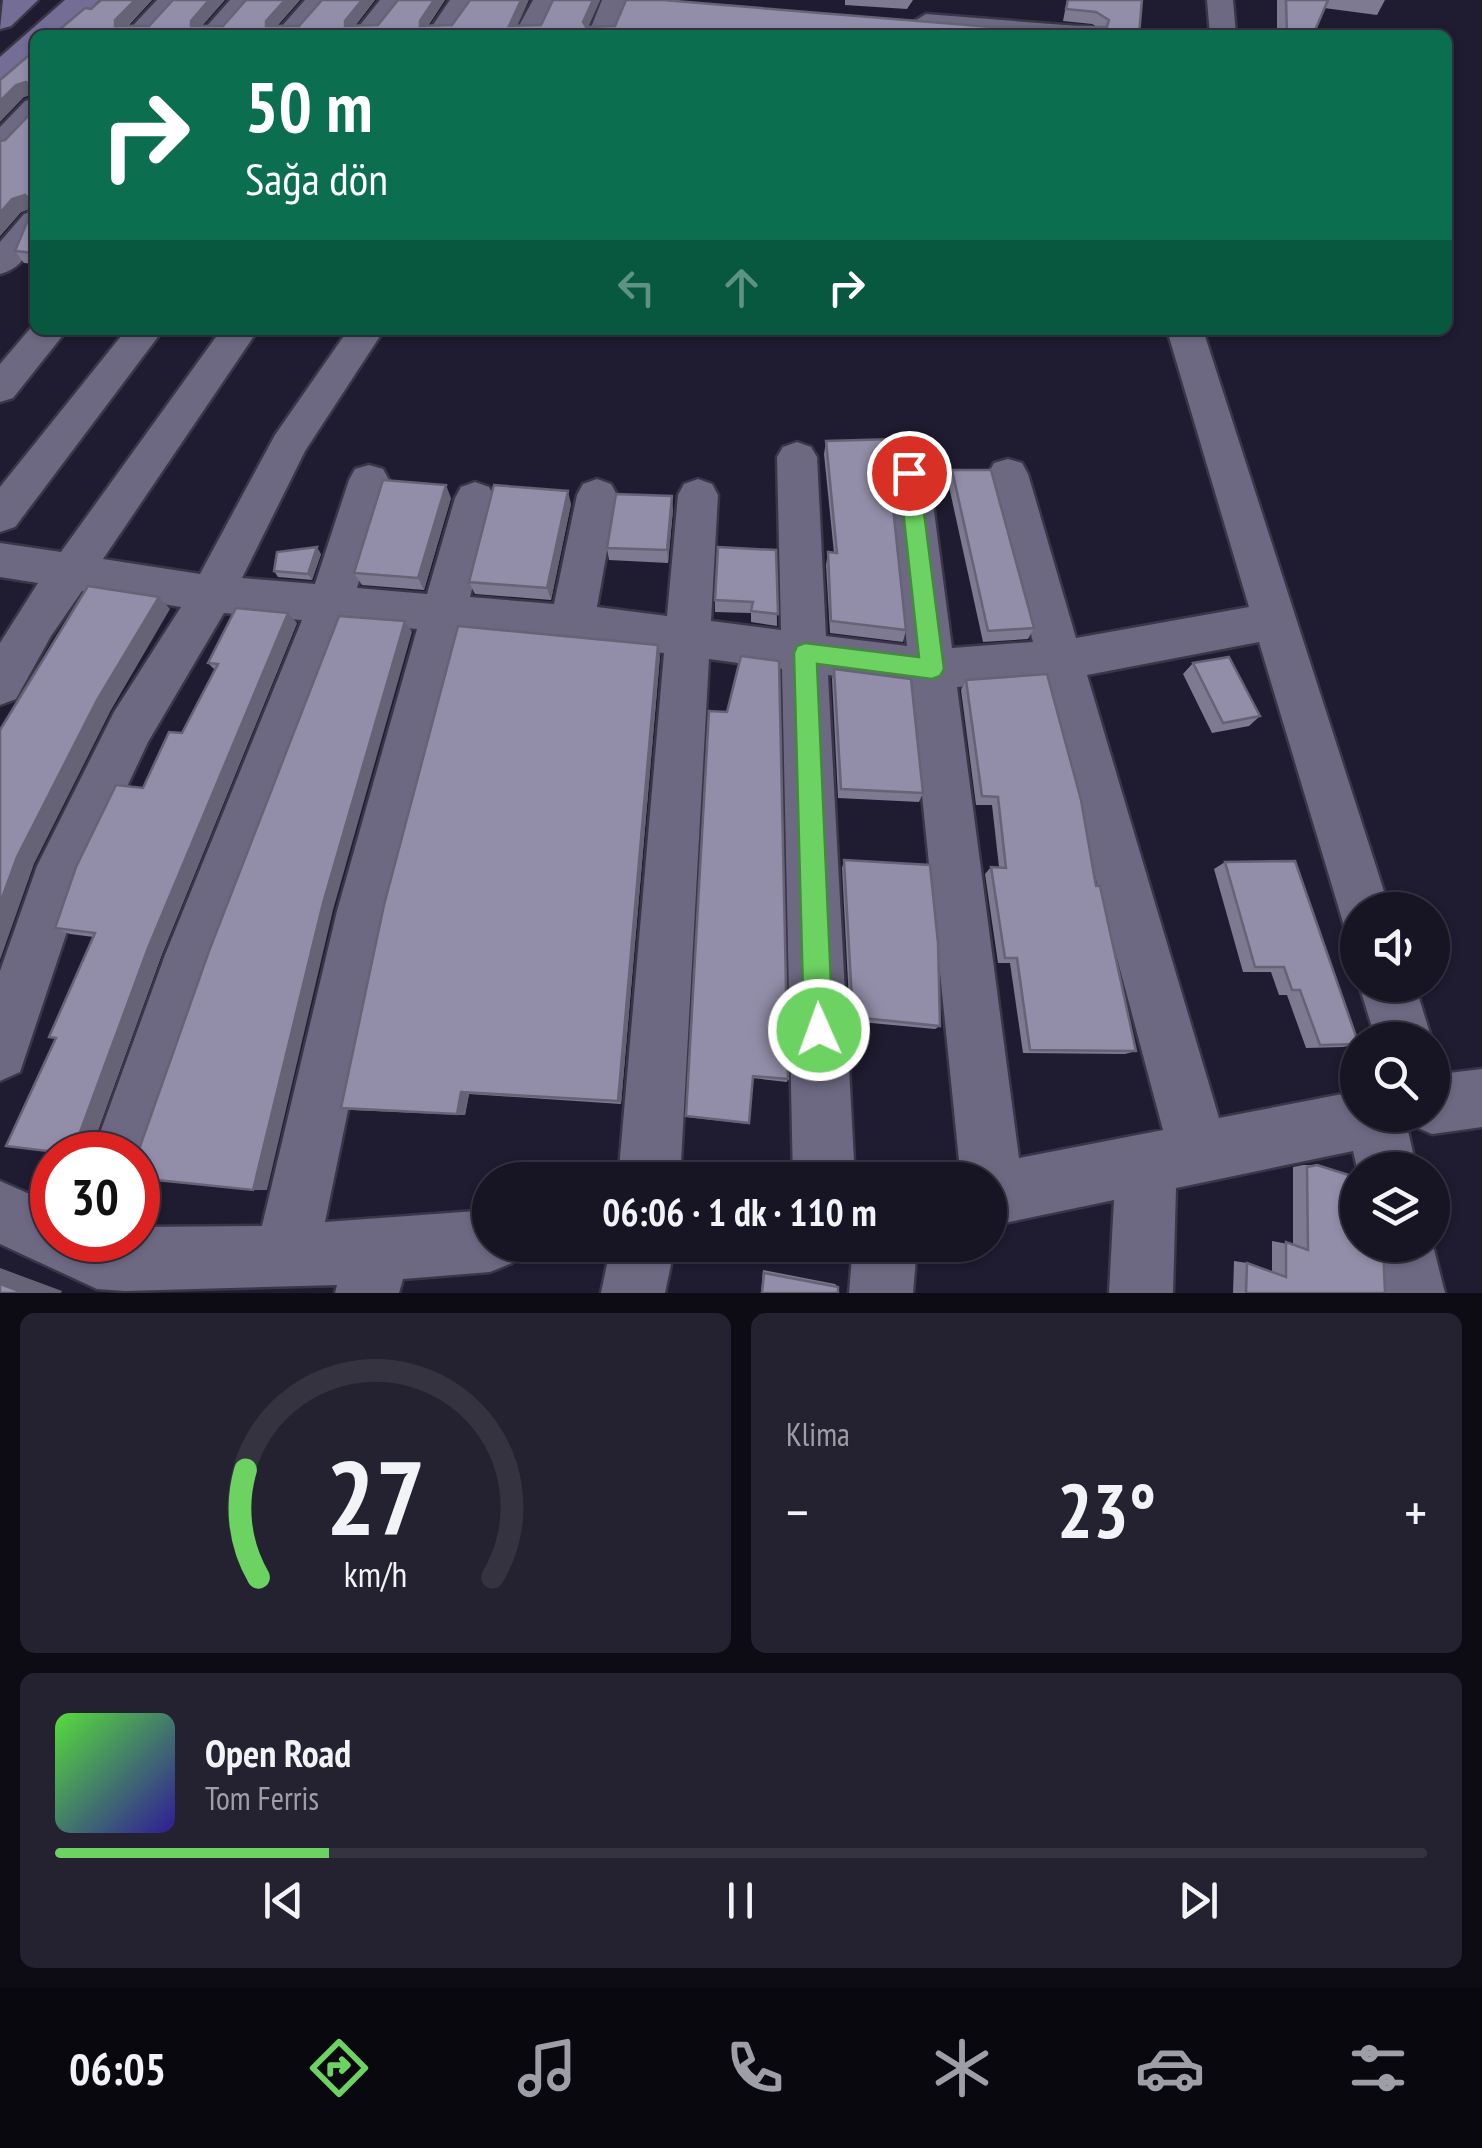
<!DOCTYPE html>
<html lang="tr">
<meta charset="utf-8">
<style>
body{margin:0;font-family:"PT Sans Narrow",sans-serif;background:#242131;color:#f1f3f6;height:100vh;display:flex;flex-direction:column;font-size:38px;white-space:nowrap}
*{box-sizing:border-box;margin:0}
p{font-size:32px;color:#9e9ea6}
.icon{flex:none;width:55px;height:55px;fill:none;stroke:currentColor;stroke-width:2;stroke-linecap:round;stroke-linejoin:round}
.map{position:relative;height:1293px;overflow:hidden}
.drawer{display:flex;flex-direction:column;gap:20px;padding:20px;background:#0d0b14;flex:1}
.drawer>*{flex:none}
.banner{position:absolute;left:30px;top:30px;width:1422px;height:305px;border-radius:15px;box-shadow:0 2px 8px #0004,0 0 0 2px #363341;background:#0b6e4f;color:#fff;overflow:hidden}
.buttons{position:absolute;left:1340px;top:892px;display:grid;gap:20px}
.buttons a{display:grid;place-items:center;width:110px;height:110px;border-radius:50%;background:#171424;box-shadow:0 2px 8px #0004,0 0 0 2px #363341;font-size:50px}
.speed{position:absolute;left:30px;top:1132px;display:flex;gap:20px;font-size:50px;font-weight:700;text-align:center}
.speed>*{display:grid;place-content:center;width:130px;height:130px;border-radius:50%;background:#171424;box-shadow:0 2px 8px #0004,0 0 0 2px #363341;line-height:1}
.speed .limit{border:15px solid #d22;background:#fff;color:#111}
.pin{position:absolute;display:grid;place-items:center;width:85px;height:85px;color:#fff;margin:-42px;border:5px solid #fff;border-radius:50%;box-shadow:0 2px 10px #0007}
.me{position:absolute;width:110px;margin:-55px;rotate:358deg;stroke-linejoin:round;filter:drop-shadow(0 0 8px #0008)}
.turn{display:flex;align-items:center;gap:35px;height:210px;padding:0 50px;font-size:45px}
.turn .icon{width:130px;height:130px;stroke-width:2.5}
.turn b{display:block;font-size:70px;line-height:85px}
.lanes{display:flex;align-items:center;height:95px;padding:0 50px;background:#0003;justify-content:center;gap:50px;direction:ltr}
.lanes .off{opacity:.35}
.big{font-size:75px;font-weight:600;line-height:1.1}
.drawer .tile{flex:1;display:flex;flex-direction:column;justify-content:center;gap:15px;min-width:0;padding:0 35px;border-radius:15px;background:#242131}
.drawer .dial{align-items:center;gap:0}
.dial svg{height:260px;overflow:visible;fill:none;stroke:#363341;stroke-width:7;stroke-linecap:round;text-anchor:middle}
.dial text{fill:#f1f3f6;stroke:none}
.song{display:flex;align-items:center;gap:30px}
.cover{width:120px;height:120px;border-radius:15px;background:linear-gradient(135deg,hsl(110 70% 55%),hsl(250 70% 35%))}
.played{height:10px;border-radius:5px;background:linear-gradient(90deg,#6cd362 20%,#363341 20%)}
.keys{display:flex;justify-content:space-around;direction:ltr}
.heat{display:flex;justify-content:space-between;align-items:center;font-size:55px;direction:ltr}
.drawer .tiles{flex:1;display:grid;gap:20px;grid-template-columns:1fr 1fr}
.tile:last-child{grid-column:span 2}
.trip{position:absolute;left:472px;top:1162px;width:535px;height:100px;border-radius:50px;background:#171424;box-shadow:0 2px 8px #0004,0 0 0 2px #363341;font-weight:600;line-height:100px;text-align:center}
.tab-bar{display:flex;height:160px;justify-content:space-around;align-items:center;background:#09080e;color:#9e9ea6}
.tab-bar .icon{width:70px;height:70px}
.tab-bar .active{color:#6cd362}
.tab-bar b{font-size:45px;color:#f1f3f6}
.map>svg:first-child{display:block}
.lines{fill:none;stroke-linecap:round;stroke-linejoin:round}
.street-casing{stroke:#3a3647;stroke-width:5}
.secondary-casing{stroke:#3a3647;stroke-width:5}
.street{fill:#6d6983;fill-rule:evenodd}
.secondary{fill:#746d95;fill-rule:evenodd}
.wall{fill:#7e7a91}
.shaded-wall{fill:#666376}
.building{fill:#928ea9;stroke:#666376;stroke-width:2.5}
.route{fill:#6cd362;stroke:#468940;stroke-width:2.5}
</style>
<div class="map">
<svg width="1482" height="1293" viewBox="0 0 1482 1293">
<rect width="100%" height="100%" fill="#1f1b30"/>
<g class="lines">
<g class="street-casing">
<g id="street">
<polygon points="157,0 184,0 152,35 124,35"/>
<polygon points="230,0 257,0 226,35 199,35"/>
<polygon points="305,0 332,0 301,35 274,35"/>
<polygon points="380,0 406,0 379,35 352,35"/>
<polygon points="450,0 476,0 452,35 426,35"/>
<polygon points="533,0 559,0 540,35 514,35"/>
<polygon points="602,0 628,0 614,35 588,35"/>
<polygon points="1207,0 1233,0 1236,35 1210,35"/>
<polygon points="926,14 1090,27 1103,35 991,35 917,28 913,22"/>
<polygon points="35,98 35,124 11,150 0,153 0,127 25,101"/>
<path d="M 35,211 C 35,238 30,266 0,274 L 0,242 L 24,214 Z"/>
<polygon points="35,323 35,330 67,330 13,398 0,402 0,364"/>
<polygon points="126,330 163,330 15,527 0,532 0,487"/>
<path d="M 221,330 L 258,330 L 103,559 L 200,574 L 275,435 L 348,330 L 384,330 L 305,451 L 242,578 L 315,584 L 349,480 L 355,469 L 369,465 L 383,469 L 389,480 L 357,588 L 427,594 L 455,498 L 461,487 L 475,482 L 489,487 L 495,498 L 470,597 L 554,604 L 577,495 L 583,484 L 597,479 L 611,484 L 617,495 L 597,607 L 667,616 L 678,495 L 684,484 L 698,479 L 712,484 L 718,495 L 711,621 L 781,630 L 777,457 L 783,447 L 797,442 L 811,447 L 817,457 L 826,636 L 907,646 L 889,473 L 895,462 L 909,458 L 923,462 L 929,473 L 952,648 L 1033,642 L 988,474 L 994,463 L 1008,459 L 1022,463 L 1028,474 L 1076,638 L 1249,607 L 1167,330 L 1203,330 L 1390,910 L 1358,910 L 1358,934 L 1345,929 L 1259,642 L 1087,675 L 1219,1118 L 1358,1091 L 1358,1115 L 1432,1115 L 1432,1075 L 1482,1069 L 1482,1127 L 1432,1134 L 1411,1125 L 1408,1131 L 1417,1170 L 1358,1172 L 1353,1151 L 1176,1188 L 1173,1293 L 1109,1293 L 1114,1200 L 990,1226 L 990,1180 L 961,1180 L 911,686 L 828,675 L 855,1180 L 793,1180 L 782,669 L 709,659 L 680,1180 L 618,1180 L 664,653 L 461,633 L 389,911 L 325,1222 L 490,1210 L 490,1245 L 520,1245 L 512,1263 L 490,1272 L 403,1279 L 399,1293 L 335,1293 L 337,1285 L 125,1291 L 97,1289 L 0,1244 L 0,1181 L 52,1204 L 52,1240 L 138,1240 L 138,1227 L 262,1226 L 337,911 L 417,629 L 345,623 L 219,955 L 143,1176 L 138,1179 L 138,1155 L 92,1155 L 165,955 L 302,620 L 224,613 L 148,742 L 87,872 L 20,1072 L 0,1081 L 0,971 L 37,866 L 114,712 L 181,607 L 82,591 L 51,636 L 16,699 L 0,705 L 0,643 L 38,583 L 0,577 L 0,543 L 61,552 ZM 1043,681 L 1163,1130 L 1019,1158 L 957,687 Z"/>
<polygon points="1359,985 1415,985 1432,1040 1376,1040"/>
<polygon points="1432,1242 1445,1293 1381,1293 1370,1245"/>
<polygon points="611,1245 675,1245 665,1293 601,1293"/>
<polygon points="853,1245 917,1245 913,1293 849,1293"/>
</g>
</g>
<g class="secondary-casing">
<g id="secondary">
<polygon points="3,0 38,0 11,26 0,29"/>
<polygon points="65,0 99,0 63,35 35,35 35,61 12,82 0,85 0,57"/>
</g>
</g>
<use href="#street" class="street"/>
<use href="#secondary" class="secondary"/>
</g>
<g class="wall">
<polygon points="101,0 152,0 128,26 223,26 300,0 277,26 299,26 322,0 375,0 355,26 378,25 398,0 445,0 428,26 541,25 553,0 600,0 588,27 1097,27 1092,24 1063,21 1067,0 1142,0 1139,35 53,35"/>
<polygon points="845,0 913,0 907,9 845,5"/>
<polygon points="1277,0 1385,0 1377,15 1324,8 1313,35 1277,35"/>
<polygon points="35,50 35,264 24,263 15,251 28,220 29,209 21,212 0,236 0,141 5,140 30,114 30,95 24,97"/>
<polygon points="826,441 888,463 906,630 903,642 830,633 826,565 828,552 834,553 824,454"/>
<polygon points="952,470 1034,628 1028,639 983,642 948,482"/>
<polygon points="451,498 424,590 362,585 354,573"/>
<polygon points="571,504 551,600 475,594 469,582"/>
<polygon points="673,509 668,563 609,560 607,548"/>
<polygon points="776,550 777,626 751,622 751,613 715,612 715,600"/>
<polygon points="321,554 312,580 278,577 274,571"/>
<polygon points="297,623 162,954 89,1155 72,1154 56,1039 49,1037 94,937 70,934 55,928 143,788 182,733 215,670 208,663"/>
<polygon points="660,656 621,1104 469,1094 465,1115 352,1110 341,1108"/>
<polygon points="1193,663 1260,716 1249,726 1212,733 1183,674"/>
<polygon points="834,669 923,793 919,802 838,798 832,679"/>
<polygon points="966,680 1096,886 1136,1051 1125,1054 1023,1053 1010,963 998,963 985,874 991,867 999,867 992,805 976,805 961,690"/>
<polygon points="709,711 788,1079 787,1082 752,1078 749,1124 687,1117 686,1116"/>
<polygon points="844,860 940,1026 935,1029 850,1021 842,868"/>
<polygon points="1225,862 1358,1044 1343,1047 1306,1048 1287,995 1279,995 1271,972 1243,972 1214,869"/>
<polygon points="1303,1165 1317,1165 1385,1293 1233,1293 1234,1261 1247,1263 1272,1272 1272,1241 1293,1245 1293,1167"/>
<polygon points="763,1270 835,1284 838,1287 838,1293 761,1293"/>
</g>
<g class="shaded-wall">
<polygon points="135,0 152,0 121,32 115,26 115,20"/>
<polygon points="209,0 225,0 196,33 191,26 191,21"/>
<polygon points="285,0 300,0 271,33 266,26 266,21"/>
<polygon points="362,0 375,0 349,33 345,26 345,21"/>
<polygon points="434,0 445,0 423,33 420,21"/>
<polygon points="521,0 529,0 513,35 509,26"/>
<polygon points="593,0 600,0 585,34 583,22"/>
<polygon points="26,82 34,94 24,97 0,122 0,101 16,85"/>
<polygon points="25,195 34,207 21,212 0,236 0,213 12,199"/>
<polygon points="446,485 451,498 424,590 418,578"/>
<polygon points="568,491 571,504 551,600 547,588"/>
<polygon points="672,496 673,509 668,563 667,550"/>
<polygon points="317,547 321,554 312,580 308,574"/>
<polygon points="159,597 170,609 111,710 34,864 0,960 0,903 17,857 97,700"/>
<polygon points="288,613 297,623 162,954 89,1155 72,1154 148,948"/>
<polygon points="405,621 412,632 333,910 267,1190 253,1190 323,903"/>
<polygon points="658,645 660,656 621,1104 618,1101"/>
<polygon points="461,1092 469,1094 465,1115 457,1114"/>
<polygon points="0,1268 62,1291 61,1293 24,1293 0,1284"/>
</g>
<g class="building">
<polygon points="101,0 135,0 115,20 115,26 149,26 173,0 209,0 191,21 191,26 223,26 246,0 285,0 266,21 266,26 299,26 322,0 362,0 345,21 345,26 378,25 398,0 434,0 420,21 420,26 452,25 470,0 521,0 509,26 541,25 553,0 593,0 583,22 586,27 615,26 626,0 663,0 991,27 1107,27 1109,20 1096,12 1066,9 1068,0 1142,0 1139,35 53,35 85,8 91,9"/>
<polygon points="1286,0 1328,0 1313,35 1287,35"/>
<polygon points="35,50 35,253 15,251 28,220 30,199 25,195 12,199 0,213 0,141 5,140 30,114 31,86 26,82 16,85 0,101 0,80"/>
<polygon points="894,439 888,460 906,630 831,621 828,552 837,553 826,441"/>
<polygon points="952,470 991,470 1034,628 988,631"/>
<polygon points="383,480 446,485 418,578 354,573"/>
<polygon points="494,485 568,491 547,588 469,582"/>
<polygon points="616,494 672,496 667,550 607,548"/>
<polygon points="317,547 308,574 274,571 277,552"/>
<polygon points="718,547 776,550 778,614 751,611 753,602 715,600"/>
<polygon points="88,586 159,597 97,700 17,857 0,903 0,730"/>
<polygon points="236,608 288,613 148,948 72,1154 6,1146 56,1038 49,1037 95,933 55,928 76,867 116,785 143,788 169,732 182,733 218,664 208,663"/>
<polygon points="339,616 405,621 323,903 253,1190 138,1178 137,1155 209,951"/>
<polygon points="458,626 658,645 618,1101 461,1092 457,1114 341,1108 384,905"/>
<polygon points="741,656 779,661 788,1079 753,1076 749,1123 686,1116 709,711 727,712"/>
<polygon points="1229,657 1260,716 1223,723 1193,663"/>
<polygon points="834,669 911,679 923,793 841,789"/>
<polygon points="1047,674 1081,800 1096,886 1100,886 1136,1051 1030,1050 1017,958 1005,958 991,867 1006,868 998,797 982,796 966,680"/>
<polygon points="844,860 930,865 938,943 940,1026 853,1017"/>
<polygon points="1295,861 1358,1042 1358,1044 1320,1045 1300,990 1292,990 1284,967 1255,967 1225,862"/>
<polygon points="1317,1165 1358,1178 1358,1245 1383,1245 1385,1293 1246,1293 1247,1263 1286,1277 1286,1242 1308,1250 1307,1167"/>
<polygon points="764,1273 838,1287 838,1293 762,1293"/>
<polygon points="0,1284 24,1293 0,1293"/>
</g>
<polygon class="route" points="909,466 919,473 944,669 940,676 932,679 817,664 833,1030 829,1040 819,1044 809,1040 804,1030 794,653 797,646 805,643 919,657 899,473"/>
</svg>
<div class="buttons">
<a><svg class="icon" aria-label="sound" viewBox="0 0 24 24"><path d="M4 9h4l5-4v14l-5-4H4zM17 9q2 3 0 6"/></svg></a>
<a><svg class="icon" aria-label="search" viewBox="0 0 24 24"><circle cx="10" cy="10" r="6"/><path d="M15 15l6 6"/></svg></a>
<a><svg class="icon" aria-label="layers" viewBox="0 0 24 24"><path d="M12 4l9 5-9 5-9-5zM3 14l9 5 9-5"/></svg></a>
</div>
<div class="speed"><div class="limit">30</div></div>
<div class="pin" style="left:909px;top:473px;background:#d93025"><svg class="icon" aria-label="arrive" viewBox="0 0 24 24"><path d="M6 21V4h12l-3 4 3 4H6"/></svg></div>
<svg class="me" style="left:819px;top:1030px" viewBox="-20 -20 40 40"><circle r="17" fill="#6cd362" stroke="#fff" stroke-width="3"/><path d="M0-11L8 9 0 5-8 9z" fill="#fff"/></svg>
<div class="trip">06:06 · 1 dk · 110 m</div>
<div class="banner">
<div class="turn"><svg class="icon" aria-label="right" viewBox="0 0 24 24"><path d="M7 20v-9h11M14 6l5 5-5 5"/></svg><div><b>50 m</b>Sağa dön</div></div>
<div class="lanes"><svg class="icon off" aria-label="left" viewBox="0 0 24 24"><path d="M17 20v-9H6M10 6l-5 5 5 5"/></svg><svg class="icon off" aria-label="ahead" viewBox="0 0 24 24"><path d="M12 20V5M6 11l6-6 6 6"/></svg><svg class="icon" aria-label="right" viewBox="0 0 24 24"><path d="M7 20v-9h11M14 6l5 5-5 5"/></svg></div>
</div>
</div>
<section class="drawer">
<div class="tiles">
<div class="tile dial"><svg viewBox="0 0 100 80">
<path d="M14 69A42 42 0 1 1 86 69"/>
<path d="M14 69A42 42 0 0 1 10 36" stroke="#6cd362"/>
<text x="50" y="56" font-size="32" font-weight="700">27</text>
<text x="50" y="72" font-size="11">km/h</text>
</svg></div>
<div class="tile"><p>Klima</p>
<div class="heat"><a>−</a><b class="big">23°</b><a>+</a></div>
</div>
<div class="tile">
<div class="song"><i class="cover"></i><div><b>Open Road</b><p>Tom Ferris</p></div></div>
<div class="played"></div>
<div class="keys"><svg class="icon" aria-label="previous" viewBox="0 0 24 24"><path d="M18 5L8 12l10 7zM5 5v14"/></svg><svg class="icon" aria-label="pause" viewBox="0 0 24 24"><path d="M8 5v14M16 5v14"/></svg><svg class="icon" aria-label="next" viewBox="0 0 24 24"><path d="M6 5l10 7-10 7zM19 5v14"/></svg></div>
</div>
</div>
</section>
<nav class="tab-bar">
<b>06:05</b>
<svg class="icon active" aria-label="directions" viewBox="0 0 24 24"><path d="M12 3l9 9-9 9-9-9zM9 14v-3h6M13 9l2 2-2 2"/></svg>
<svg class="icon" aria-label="music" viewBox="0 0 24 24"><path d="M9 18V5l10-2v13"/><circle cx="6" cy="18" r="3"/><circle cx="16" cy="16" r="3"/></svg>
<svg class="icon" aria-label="phone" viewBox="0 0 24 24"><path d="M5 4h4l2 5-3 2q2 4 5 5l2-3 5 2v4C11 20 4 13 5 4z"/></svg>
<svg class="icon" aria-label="climate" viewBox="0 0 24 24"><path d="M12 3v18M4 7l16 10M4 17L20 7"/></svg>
<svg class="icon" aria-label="car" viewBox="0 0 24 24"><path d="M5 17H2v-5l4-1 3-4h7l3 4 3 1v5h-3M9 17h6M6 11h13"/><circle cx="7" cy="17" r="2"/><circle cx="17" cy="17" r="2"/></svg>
<svg class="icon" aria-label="filters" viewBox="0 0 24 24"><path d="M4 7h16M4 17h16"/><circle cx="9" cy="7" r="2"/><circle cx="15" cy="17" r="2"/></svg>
</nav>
